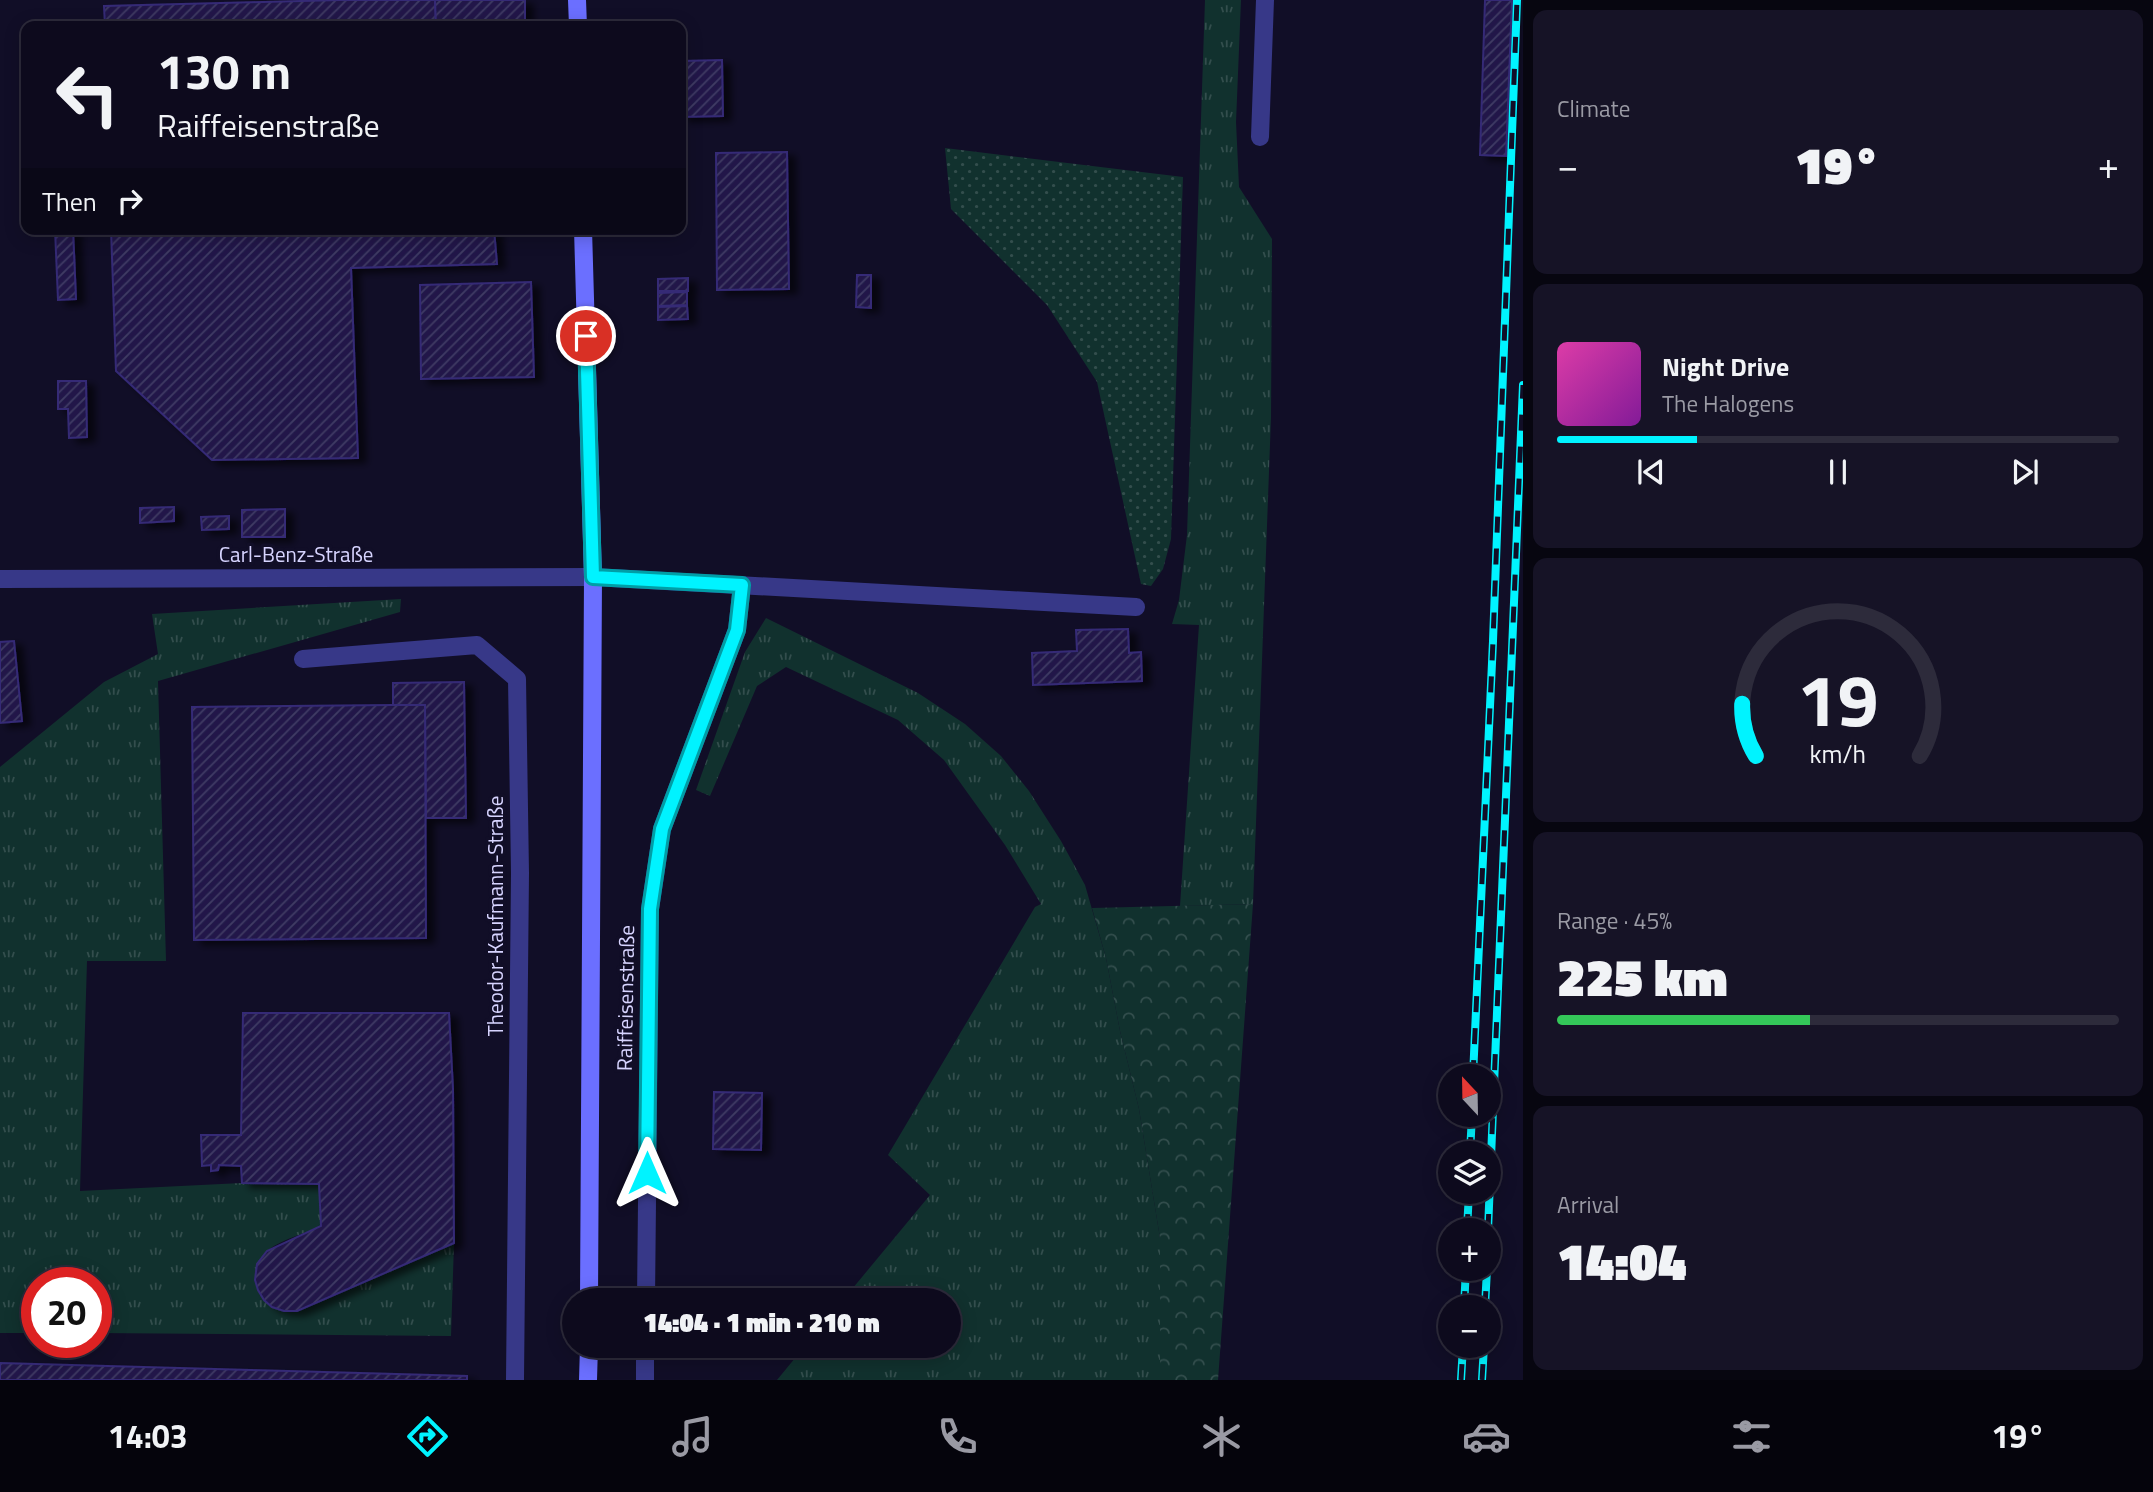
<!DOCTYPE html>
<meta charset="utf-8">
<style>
body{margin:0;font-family:"Titillium Web",sans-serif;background:#161326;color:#f1f3f6;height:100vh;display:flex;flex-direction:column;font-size:26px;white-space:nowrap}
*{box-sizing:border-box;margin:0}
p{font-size:23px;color:#9a9aa4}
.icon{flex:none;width:38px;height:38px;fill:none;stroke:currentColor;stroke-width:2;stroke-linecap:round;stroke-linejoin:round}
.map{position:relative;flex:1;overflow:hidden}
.panel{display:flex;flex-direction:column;gap:10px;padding:10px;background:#070610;width:630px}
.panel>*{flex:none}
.top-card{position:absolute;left:21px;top:21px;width:665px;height:214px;border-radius:14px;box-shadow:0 4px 18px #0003,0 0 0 2px #2d2b3b;background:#0d0a1d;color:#f1f3f6;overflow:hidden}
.needle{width:46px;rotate:338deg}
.buttons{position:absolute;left:1438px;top:1064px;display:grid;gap:14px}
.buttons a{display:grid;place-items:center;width:63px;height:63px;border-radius:50%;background:#0d0a1d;box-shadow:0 4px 18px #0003,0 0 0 2px #2d2b3b;font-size:35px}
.speed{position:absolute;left:21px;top:1267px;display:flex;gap:14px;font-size:35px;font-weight:700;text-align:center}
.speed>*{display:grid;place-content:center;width:91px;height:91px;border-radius:50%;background:#0d0a1d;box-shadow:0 4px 18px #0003,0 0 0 2px #2d2b3b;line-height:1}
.speed .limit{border:10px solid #d22;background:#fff;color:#111}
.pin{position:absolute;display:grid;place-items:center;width:60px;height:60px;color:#fff;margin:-30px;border:4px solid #fff;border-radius:50%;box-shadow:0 2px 7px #0007}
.me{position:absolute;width:77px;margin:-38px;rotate:0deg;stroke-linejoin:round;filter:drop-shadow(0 0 5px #0008)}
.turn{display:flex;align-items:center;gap:24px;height:147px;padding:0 21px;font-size:32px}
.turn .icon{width:91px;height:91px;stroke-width:2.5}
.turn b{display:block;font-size:49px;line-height:60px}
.then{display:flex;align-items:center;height:66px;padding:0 21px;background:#0003;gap:14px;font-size:26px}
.big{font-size:52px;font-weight:800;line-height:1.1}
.panel .tile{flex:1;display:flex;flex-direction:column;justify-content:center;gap:10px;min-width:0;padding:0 24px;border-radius:14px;background:#161326}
.panel .dial{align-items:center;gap:0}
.dial svg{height:182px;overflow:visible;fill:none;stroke:#2d2b3b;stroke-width:7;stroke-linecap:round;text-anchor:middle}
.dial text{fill:#f1f3f6;stroke:none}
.song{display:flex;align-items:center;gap:21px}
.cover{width:84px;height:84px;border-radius:10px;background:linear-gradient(135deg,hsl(320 70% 55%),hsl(290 70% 35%))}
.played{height:7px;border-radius:4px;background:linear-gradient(90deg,#00f3ff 25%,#2d2b3b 25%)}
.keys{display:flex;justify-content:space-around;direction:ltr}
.heat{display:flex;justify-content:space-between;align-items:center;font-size:38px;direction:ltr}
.charge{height:10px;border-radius:5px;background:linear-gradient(90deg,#34c759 45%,#2d2b3b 0)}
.trip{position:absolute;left:562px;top:1288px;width:399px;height:70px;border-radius:35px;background:#0d0a1d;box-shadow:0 4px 18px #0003,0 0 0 2px #2d2b3b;font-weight:800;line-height:70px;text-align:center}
.dock{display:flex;height:112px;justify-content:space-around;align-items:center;background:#05040c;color:#9a9aa4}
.dock .icon{width:49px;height:49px}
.dock .active{color:#00f3ff}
.dock b{font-size:32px;color:#f1f3f6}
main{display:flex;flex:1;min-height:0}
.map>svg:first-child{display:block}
.grass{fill:url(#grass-tufts)}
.forest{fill:url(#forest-crowns)}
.garden{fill:url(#garden-dots)}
.building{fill:url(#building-hatch);stroke:#352a76;stroke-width:2;filter:url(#shadow)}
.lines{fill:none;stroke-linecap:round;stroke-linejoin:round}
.lane{stroke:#373888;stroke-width:18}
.street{stroke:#373888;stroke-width:18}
.secondary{stroke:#6b6fff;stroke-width:18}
.rail-casing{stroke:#00f3ff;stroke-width:8}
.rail{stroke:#110e27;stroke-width:5;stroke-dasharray:16;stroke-linecap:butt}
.route-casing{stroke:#009ea6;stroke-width:18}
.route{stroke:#00f3ff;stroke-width:12}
.labels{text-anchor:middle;stroke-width:7;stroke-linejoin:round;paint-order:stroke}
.street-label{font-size:21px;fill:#d7d4ff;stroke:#110e27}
</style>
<main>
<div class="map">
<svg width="1523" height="1380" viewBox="0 0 1523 1380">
<defs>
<pattern id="grass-tufts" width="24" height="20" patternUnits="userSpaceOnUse" patternTransform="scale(1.75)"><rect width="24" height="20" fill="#11312e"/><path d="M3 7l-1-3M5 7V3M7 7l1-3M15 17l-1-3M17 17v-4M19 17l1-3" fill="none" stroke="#334e4d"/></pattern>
<pattern id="forest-crowns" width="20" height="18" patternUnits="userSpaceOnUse" patternTransform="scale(1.75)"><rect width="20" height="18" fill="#11312e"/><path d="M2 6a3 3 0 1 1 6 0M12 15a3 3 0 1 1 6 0" fill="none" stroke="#334e4d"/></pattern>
<pattern id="garden-dots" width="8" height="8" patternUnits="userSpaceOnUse" patternTransform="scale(1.75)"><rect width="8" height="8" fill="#11312e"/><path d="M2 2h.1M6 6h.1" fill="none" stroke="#334e4d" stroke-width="1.8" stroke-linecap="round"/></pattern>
<pattern id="building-hatch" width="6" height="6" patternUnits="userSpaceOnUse" patternTransform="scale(1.75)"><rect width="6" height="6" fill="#201949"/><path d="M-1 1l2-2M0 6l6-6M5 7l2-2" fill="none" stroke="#403a64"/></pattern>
<filter id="shadow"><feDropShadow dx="8" dy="4.5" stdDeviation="3.5" flood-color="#0009"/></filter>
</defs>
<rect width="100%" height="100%" fill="#110e27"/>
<g class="grass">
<polygon points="1205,0 1241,0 1236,122 1239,187 1272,239 1271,417 1253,904 1180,906 1199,625 1172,624 1179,600 1187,535"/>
<path d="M 401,599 L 400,612 L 158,681 L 166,961 L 87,961 L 80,1191 L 242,1183 L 319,1184 L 321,1226 C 306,1233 277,1241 266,1252 C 251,1267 253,1294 271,1305 C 279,1311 288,1311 297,1311 L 454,1243 L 451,1336 L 96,1333 L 96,1283 L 37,1283 L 37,1333 L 0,1333 L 0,767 L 104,682 L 158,654 L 152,614 Z"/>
<polygon points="766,618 918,693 965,724 1001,756 1029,791 1061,841 1085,885 1106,958 1120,1031 1139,1109 1160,1238 1160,1380 777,1380 805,1346 948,1346 948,1300 843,1300 930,1195 888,1155 1035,907 1041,904 1005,845 944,760 898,720 786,667 757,686 710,796 696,790 745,652"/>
</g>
<polygon class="forest" points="1253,904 1218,1380 1160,1380 1160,1238 1139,1109 1120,1031 1106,958 1092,908"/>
<polygon class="garden" points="945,148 1183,177 1171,539 1163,569 1151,586 1141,584 1097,382 1047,305 951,209"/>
<g class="building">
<polygon points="340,0 435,0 436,26 105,26 104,6"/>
<polygon points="435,0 525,0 525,26 436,26"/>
<polygon points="1485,0 1512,0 1506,156 1480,155"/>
<polygon points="722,60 723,116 681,117 681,61"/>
<polygon points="787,152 789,289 717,290 716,153"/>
<polygon points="55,229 73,229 76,299 58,300"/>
<polygon points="111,229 494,229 497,264 351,268 358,458 212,460 116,371"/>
<polygon points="857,275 871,275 871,308 856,307"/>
<polygon points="688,278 688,291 658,291 658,279"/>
<polygon points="531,282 534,377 421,379 420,285"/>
<polygon points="687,292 687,305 658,306 658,293"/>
<polygon points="687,306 688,319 658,320 658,307"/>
<polygon points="58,381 86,381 87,437 69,438 68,409 58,409"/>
<polygon points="174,507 174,521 140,523 140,508"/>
<polygon points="285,509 285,537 242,537 242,510"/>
<polygon points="229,516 229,529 202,530 201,517"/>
<polygon points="1128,629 1129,653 1141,652 1142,681 1033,685 1032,653 1077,651 1076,630"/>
<polygon points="14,641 22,721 0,723 0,642"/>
<polygon points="464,682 466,818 426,818 425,705 393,705 393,683"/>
<polygon points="393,705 425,705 426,938 194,940 192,707"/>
<polygon points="243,1013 449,1013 453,1089 454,1243 297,1311 284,1311 272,1307 264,1300 258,1290 255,1280 257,1264 267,1251 321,1226 319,1184 242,1183 241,1166 219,1165 218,1170 211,1171 211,1165 202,1166 201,1135 241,1135"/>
<polygon points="714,1092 762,1093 761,1150 713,1149"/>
<polygon points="0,1363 467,1376 467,1380 0,1380"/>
</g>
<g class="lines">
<g class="lane">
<polyline points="593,577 1136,607"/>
<polyline points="303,659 477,645 517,679 520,873 515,1380"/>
<polyline points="646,1300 650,909 662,829 737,630 742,585"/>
<polyline points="645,1380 645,1346"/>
</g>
<g class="street">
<polyline points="1260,137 1265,0"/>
<polyline points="0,579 593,577"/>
</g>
<g class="secondary">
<polyline points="577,0 578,26"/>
<polyline points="583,229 593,577 589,1300"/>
<polyline points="588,1380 589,1346"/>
</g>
<g class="rail-casing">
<g id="rail">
<polyline points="1473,1076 1493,641 1517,0"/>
<polyline points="1470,1153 1472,1115"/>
<polyline points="1467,1230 1469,1192"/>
<polyline points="1488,1230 1523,385"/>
<polyline points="1464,1307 1466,1269"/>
<polyline points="1485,1307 1487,1269"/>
<polyline points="1461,1380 1463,1346"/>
<polyline points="1482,1380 1484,1346"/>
</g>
</g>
<use href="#rail" class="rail"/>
</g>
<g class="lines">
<g class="route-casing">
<polyline id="route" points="586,336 593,577 742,585 737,630 662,829 650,909 647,1173"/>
</g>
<use href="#route" class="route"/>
</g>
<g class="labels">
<g class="street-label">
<text x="296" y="562">Carl-Benz-Straße</text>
<text transform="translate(496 916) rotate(-90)" y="7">Theodor-Kaufmann-Straße</text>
<text transform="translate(626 998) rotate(-89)" y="7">Raiffeisenstraße</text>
</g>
</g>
</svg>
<div class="buttons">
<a><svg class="needle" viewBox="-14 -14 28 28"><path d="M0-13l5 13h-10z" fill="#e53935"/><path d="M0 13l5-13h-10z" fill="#9a9aa4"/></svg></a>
<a><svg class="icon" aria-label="layers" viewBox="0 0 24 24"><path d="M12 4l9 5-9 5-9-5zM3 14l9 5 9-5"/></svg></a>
<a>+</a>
<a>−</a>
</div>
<div class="speed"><div class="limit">20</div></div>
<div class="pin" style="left:586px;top:336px;background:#d93025"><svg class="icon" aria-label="arrive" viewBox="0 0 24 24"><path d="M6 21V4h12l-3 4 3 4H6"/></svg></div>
<svg class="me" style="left:647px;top:1173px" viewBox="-20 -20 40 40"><path d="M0-17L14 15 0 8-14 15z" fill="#00f3ff" stroke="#fff" stroke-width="4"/></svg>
<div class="trip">14:04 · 1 min · 210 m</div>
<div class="top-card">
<div class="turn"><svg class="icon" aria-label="left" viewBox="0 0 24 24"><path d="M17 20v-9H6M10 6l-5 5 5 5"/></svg><div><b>130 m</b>Raiffeisenstraße</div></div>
<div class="then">Then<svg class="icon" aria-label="right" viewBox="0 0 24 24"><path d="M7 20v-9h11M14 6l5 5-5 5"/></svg></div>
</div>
</div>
<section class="panel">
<div class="tile"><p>Climate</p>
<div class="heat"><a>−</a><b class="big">19°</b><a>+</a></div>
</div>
<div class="tile">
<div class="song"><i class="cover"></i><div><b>Night Drive</b><p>The Halogens</p></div></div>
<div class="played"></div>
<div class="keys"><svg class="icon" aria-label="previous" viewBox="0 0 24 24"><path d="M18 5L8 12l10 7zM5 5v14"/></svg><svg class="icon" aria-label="pause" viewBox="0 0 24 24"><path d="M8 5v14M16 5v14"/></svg><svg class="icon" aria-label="next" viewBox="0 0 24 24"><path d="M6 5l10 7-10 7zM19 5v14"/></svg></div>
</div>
<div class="tile dial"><svg viewBox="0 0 100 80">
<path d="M14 69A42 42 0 1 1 86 69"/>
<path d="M14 69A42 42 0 0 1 8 46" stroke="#00f3ff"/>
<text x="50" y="56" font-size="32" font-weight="700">19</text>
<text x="50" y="72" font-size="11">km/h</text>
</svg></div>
<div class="tile"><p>Range · 45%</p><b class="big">225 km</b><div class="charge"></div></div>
<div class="tile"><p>Arrival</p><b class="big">14:04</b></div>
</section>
</main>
<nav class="dock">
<b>14:03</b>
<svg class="icon active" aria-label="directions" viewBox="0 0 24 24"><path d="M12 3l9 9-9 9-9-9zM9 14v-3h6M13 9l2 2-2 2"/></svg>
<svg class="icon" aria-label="music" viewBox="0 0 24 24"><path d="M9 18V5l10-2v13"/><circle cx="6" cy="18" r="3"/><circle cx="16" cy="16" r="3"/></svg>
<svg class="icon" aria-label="phone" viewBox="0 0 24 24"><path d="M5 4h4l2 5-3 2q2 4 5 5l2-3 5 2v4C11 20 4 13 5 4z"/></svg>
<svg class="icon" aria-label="climate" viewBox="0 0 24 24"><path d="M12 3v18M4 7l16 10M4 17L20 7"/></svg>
<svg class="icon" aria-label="car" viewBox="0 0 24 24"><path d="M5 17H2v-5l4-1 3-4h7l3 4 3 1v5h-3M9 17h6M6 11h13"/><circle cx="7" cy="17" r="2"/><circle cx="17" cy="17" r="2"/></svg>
<svg class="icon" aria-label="filters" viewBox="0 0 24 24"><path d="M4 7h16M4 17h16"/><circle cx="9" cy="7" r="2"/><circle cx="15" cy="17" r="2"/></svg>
<b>19°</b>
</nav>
